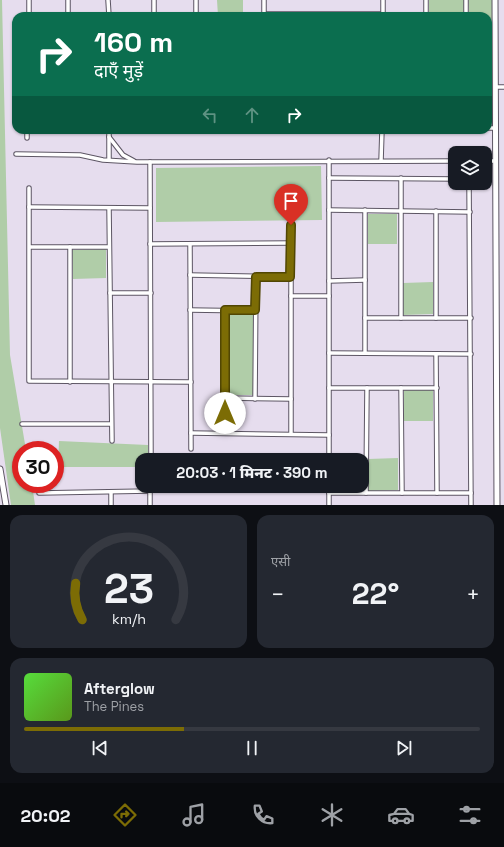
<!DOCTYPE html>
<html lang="hi">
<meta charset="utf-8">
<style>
body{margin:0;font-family:"Space Grotesk","Noto Sans Devanagari",sans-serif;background:#242831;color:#f1f3f6;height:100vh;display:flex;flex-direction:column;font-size:15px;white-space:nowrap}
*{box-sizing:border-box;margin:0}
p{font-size:13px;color:#9ea1a6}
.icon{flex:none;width:22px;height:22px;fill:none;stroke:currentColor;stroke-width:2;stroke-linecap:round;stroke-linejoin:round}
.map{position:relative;height:505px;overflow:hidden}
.sheet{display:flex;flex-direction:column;gap:10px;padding:10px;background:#0d0f14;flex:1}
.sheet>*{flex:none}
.hud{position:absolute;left:12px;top:12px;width:480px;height:122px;border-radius:12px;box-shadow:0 1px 3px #0004;background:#0b6e4f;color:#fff;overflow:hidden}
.controls{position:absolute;left:448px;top:146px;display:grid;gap:8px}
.controls a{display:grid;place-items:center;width:44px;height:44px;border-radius:8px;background:#171b24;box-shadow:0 1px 3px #0004;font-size:20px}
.speed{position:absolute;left:12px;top:441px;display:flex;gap:8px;font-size:20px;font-weight:700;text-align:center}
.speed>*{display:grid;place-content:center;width:52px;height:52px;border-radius:50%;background:#171b24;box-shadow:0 1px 3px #0004;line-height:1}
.speed .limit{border:6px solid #d22;background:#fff;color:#111}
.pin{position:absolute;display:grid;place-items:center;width:34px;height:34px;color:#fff;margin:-41px -17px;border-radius:50% 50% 50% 0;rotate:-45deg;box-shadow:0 0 4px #0007}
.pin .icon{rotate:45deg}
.me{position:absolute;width:44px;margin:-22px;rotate:0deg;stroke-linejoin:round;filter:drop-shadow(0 0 3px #0008)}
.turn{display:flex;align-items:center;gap:14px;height:84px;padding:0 16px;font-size:18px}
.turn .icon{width:52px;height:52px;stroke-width:2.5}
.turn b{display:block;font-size:28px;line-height:34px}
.lanes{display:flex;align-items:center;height:38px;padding:0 16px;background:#0003;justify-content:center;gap:20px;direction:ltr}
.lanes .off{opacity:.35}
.big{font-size:30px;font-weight:800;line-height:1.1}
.sheet .tile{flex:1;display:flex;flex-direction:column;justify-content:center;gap:6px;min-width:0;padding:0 14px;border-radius:12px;background:#242831}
.sheet .dial{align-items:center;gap:0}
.dial svg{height:104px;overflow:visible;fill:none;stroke:#363941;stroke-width:7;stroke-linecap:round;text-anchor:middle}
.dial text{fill:#f1f3f6;stroke:none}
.song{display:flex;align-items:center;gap:12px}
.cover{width:48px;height:48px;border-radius:6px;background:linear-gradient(135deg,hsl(110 70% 55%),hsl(90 70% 35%))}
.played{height:4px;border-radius:2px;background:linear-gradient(90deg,#7c6c05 35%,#363941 35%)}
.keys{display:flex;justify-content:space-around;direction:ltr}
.heat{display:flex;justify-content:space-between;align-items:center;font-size:22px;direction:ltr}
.sheet .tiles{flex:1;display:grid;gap:10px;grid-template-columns:1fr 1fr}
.tile:last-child{grid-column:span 2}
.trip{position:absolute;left:135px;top:453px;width:234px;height:40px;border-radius:12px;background:#171b24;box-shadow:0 1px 3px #0004;font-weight:800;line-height:40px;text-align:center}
.tab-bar{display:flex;height:64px;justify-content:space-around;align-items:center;background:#090b0e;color:#9ea1a6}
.tab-bar .icon{width:28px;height:28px}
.tab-bar .active{color:#7c6c05}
.tab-bar b{font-size:18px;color:#f1f3f6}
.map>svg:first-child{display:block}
.green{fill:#b0cda8}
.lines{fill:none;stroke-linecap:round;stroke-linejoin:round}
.street-casing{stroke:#5d5664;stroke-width:5.5}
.secondary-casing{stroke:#5d5664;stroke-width:7}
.street{stroke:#fff;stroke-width:3.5}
.secondary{stroke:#fff;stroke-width:5}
.route-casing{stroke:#514603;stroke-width:10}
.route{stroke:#7c6c05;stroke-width:7}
</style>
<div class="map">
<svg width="504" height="505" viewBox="0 0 504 505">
<rect width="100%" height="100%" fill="#e6ddee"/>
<g class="green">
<polygon points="0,0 2,0 10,355 26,450 21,450 21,484 32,484 35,505 11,505 0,428"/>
<polygon points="217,0 243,0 243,16 218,16"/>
<rect x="429" y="0" width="35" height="16"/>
<polygon points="468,0 492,0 492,25 488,25 488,16 469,16"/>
<polygon points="321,166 322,220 156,222 156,168"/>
<rect x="368" y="214" width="29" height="30"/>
<polygon points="106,249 106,278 73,279 72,250"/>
<polygon points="433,282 433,314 403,315 403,283"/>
<polygon points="228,314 253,314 254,395 229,395"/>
<rect x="404" y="389" width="29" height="32"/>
<polygon points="59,441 148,445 148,460 142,460 142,467 58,467"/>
<polygon points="398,458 398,490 368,491 368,459"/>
</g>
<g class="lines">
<g class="street-casing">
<g id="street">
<polyline points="29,0 29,16"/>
<polyline points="68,0 68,16"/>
<polyline points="108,0 109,16"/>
<polyline points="154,0 154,16"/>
<polyline points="196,0 196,16"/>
<polyline points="264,0 264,15"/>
<polyline points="383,0 383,15"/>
<polyline points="466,0 466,16"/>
<polyline points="265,14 383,14"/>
<polyline points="426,16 426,0"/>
<polyline points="495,87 504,87"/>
<polyline points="488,128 495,128"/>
<polyline points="109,130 109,160"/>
<polyline points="109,137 123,155 134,161"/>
<polyline points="27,138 27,130"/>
<polyline points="16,154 80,155 103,160 137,162 455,161"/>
<polyline points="329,160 329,460"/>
<polyline points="381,161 382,130"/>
<polyline points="485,161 496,161"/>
<polyline points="150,162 151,460"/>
<polyline points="329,178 455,179"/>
<polyline points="469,183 471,505"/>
<polyline points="29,188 29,381 191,382"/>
<polyline points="29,207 150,208"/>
<polyline points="109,208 112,441"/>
<polyline points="329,210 470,212"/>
<polyline points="365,210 365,353"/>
<polyline points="291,225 291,434"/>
<polyline points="150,244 291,243"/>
<polyline points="190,244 191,449"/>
<polyline points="30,247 109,247"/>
<polyline points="190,275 290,277"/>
<polyline points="329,281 365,280"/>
<polyline points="110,293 151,293"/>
<polyline points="291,296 329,296"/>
<polyline points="190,310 255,311"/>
<polyline points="225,310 225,433"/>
<polyline points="365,318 471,318"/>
<polyline points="401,318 401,178"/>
<polyline points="436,318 436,211"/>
<polyline points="329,353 471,354"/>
<polyline points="436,354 437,493"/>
<polyline points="70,382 70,247"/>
<polyline points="329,388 437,388"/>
<polyline points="401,388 402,493"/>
<polyline points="225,398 291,399"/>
<polyline points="255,399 256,277"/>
<polyline points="22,424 111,424"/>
<polyline points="191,433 329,435"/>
<polyline points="150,486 150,505"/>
<polyline points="329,486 329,505"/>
<polyline points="39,493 150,491"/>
<polyline points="329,493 471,493"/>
<polyline points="366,493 367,388"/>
<polyline points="111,505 111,492"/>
</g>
</g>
<g class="secondary-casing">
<g id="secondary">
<polyline points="495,0 497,505"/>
<polyline points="0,469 6,505"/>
</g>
</g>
<use href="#street" class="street"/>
<use href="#secondary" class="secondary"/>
</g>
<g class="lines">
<g class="route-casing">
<polyline id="route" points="225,413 225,310 255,310 256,277 290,277 291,225"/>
</g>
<use href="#route" class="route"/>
</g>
</svg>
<div class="controls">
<a><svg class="icon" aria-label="layers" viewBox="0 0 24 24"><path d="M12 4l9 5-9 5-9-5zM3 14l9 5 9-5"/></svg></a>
</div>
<div class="speed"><div class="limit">30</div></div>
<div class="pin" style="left:291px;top:225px;background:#d93025"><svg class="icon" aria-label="arrive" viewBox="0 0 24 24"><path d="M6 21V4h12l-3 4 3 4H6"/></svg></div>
<svg class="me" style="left:225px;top:413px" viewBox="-20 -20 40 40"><circle r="19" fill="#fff"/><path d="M0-13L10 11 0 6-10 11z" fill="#7c6c05"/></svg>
<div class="trip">20:03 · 1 मिनट · 390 m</div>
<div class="hud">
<div class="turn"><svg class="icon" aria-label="right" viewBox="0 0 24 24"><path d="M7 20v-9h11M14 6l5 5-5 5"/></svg><div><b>160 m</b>दाएँ मुड़ें</div></div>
<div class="lanes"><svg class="icon off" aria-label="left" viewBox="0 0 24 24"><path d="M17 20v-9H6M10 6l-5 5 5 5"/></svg><svg class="icon off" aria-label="ahead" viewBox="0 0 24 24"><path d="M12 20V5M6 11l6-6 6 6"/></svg><svg class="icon" aria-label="right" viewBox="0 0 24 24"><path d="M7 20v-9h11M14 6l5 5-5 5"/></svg></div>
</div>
</div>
<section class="sheet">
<div class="tiles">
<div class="tile dial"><svg viewBox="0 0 100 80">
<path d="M14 69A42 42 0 1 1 86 69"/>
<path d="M14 69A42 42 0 0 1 9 41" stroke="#7c6c05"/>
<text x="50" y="56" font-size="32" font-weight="700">23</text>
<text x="50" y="72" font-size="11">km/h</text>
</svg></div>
<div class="tile"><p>एसी</p>
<div class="heat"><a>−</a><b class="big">22°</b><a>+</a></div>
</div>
<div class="tile">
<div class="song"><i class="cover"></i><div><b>Afterglow</b><p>The Pines</p></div></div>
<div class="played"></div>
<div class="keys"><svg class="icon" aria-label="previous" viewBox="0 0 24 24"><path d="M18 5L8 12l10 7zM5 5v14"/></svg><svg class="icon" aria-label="pause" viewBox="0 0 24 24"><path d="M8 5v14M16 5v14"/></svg><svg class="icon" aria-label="next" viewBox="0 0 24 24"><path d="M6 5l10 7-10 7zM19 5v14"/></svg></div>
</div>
</div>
</section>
<nav class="tab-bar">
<b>20:02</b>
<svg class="icon active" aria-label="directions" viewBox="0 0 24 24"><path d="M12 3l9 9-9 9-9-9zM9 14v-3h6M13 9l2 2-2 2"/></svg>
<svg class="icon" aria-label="music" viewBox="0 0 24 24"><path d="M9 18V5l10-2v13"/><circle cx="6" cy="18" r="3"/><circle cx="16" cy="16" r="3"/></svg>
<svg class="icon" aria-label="phone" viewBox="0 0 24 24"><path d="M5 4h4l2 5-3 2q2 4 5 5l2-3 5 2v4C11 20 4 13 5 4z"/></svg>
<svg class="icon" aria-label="climate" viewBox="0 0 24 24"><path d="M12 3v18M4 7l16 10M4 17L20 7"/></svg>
<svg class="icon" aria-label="car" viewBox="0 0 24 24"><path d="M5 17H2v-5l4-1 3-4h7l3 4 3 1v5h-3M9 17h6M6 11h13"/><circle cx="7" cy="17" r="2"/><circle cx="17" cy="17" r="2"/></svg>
<svg class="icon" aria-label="filters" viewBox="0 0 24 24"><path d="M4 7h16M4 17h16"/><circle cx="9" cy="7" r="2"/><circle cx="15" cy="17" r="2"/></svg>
</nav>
